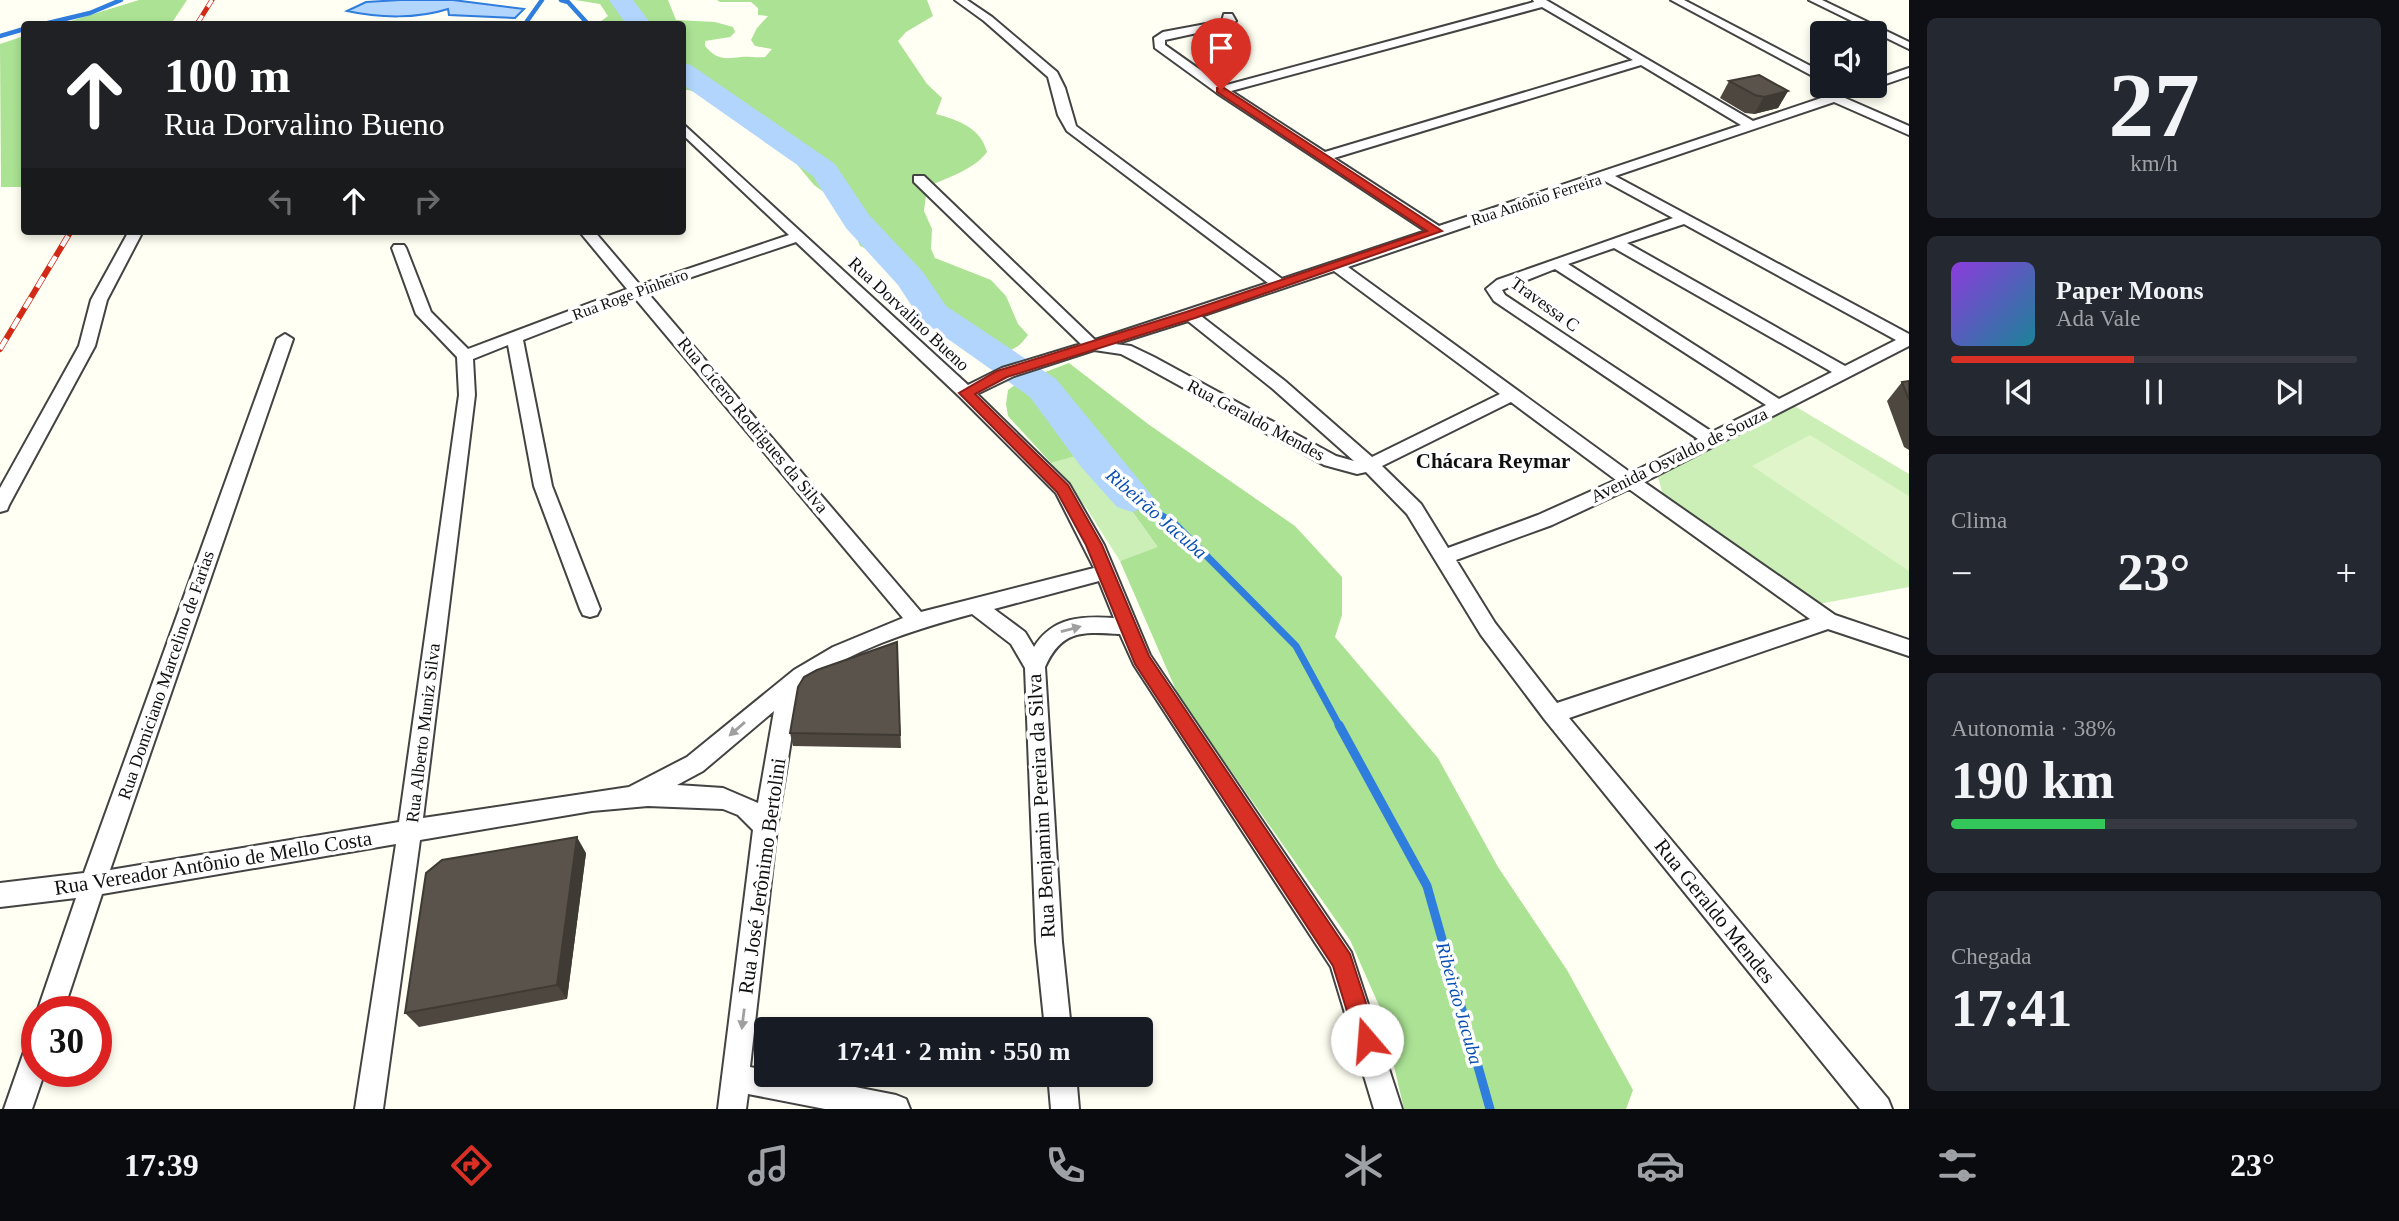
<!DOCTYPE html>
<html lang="pt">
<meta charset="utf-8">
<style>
body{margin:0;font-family:"Times New Roman",serif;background:#242831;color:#f1f3f6;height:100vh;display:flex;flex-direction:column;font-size:26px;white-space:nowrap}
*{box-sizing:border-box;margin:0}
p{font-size:23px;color:#9ea1a6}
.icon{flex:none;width:38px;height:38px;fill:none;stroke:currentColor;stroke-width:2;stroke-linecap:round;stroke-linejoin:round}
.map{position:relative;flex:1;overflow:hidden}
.details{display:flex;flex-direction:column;gap:18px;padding:18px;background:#0d0f14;width:490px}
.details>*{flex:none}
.banner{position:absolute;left:21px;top:21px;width:665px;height:214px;border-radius:7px;box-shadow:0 4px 10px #0003;background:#202124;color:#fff;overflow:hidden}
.buttons{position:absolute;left:1810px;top:21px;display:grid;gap:14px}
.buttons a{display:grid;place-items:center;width:77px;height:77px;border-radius:7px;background:#171b24;box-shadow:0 4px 10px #0003;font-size:35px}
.speed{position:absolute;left:21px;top:996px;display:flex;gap:14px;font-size:35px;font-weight:700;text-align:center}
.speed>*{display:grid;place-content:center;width:91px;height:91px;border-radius:50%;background:#171b24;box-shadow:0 4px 10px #0003;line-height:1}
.speed .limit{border:10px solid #d22;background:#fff;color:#111}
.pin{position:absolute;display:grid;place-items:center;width:60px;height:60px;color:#fff;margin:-72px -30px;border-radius:50% 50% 50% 0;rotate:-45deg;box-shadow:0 0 7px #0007}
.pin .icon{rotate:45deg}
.me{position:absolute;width:77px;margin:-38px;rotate:342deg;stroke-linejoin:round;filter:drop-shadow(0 0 5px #0008)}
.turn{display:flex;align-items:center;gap:24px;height:147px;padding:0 28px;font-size:32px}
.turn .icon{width:91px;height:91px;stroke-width:2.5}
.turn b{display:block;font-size:49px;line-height:60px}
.lanes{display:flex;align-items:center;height:66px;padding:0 28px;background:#0003;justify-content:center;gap:35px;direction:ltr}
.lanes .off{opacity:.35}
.big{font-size:52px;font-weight:700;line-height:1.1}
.details .widget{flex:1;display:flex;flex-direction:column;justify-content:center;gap:10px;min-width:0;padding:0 24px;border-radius:10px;background:#242831}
.details .dial{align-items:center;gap:0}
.dial b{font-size:91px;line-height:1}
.song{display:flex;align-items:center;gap:21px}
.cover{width:84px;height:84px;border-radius:10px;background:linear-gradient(135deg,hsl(270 70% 55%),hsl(190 70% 35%))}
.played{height:7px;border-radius:4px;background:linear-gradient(90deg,#d93025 45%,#363941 45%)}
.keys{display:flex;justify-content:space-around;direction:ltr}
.heat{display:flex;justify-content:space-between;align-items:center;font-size:38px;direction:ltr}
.charge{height:10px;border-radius:5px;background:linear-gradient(90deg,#34c759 38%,#363941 0)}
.trip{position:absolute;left:754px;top:1017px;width:399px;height:70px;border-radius:7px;background:#171b24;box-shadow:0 4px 10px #0003;font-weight:700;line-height:70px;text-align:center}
.tab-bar{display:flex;height:112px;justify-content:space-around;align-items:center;background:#090b0e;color:#9ea1a6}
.tab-bar .icon{width:49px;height:49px}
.tab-bar .active{color:#d93025}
.tab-bar b{font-size:32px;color:#f1f3f6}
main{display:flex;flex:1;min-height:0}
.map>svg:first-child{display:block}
.green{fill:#cbefb7}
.forest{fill:#abe294}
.pitch{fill:#e0f5ca}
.water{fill:#b1d5fd;stroke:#2f7ddd;stroke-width:2}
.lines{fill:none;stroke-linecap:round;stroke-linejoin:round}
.stream-far2{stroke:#2f7ddd;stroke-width:4.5}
.stream-far1{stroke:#2f7ddd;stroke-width:7}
.stream{stroke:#2f7ddd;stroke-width:9}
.river{fill:#b1d5fd;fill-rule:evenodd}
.minor-casing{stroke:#434343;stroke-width:4}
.minor{fill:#fff;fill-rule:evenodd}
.rail-far1-casing{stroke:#d22a16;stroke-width:5}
.rail-casing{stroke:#d22a16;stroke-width:6}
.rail-far1{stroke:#fff;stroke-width:3.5;stroke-dasharray:10;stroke-linecap:butt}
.rail{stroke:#fff;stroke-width:4.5;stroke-dasharray:12;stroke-linecap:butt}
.wall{fill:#4d4740}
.shaded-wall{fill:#3f3a34}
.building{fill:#5a534b;stroke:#3f3a34;stroke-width:2}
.oneway{fill:#9f9f9f}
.route{fill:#d93025;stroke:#8d1f18;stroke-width:2}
.labels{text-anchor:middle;stroke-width:7;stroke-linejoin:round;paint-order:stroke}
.far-street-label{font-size:16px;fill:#101010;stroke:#fff}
.street-label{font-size:18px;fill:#101010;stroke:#fff}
.water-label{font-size:19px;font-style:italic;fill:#094eb3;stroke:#fff}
.quarter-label{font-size:21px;font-weight:bold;fill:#101010;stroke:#fff}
.near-street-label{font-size:21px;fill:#101010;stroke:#fff}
</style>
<main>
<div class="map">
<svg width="1909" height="1109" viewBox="0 0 1909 1109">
<rect width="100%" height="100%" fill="#fffff3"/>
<g class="green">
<polygon points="1793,405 1909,474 1909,587 1819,604 1663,495 1658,477 1664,470"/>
<polygon points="1088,452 1159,548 1120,561 1087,509 1051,463"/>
</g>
<g class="forest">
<polygon points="139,0 187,0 171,24 61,24"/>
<path d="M 575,0 L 668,0 L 676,20 L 715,22 L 733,27 L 735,32 L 730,37 L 705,41 L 705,46 C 717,60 724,59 741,57 C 749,56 756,58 765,57 L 772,49 L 755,46 L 751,40 L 757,28 L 768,16 L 758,15 L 758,8 L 751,2 L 720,2 L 717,0 L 927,0 L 933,16 L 906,32 L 898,41 L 927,84 L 942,98 L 936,114 C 958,120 981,128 987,152 C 974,170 946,178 927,187 L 924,211 L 932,229 L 931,249 L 935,258 L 991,280 L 1006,296 L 1018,324 L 1028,335 C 1022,343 1016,350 1006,351 C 987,353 948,318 936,303 C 927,291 922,280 909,270 C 895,260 876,253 860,246 L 858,241 L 860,225 L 854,216 L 841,215 L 832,198 L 814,185 L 771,133 L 747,114 L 701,93 L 683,89 L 682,24 L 597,24 L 608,16 L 600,4 Z"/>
<polygon points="24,36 24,187 1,187 0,44"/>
<polygon points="1069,363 1148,424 1295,526 1342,577 1342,615 1335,637 1438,758 1498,867 1567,970 1633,1090 1626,1109 1404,1109 1381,1010 1350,940 1179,697 1120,561 1158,547 1089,452 1051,463 1008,416 1006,404 1008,390 1019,382"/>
</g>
<polygon class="pitch" points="1810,435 1909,496 1909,571 1752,466"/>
<path class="water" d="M 400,0 L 453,0 L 524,9 L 515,18 L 449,15 L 448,9 C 417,19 379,18 347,11 L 366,2 Z"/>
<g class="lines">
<g class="stream-far2">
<polyline points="561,0 568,2 588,24"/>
<polyline points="44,24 90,13 121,0"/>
<polyline points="525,24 542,0"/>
<polyline points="0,36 24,29"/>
</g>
<polyline class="stream-far1" points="1132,497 1175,524 1296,646 1340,727"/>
<polyline class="stream" points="1339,725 1427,886 1490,1109"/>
<g class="river">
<polygon points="609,0 633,0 651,24 626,24"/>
<polygon points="682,63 691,65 835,164 869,215 923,272 946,306 1056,379 1153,497 1147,507 1132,512 1117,507 1082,468 1030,397 921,320 898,285 846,228 813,176 682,84"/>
</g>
<g class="minor-casing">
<g id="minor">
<path d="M 955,0 L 967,0 L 992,17 L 1057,72 L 1065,88 L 1076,126 L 1282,279 L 1426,231 L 1217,93 L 1155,48 L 1154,38 L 1163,32 L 1222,21 L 1224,14 L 1232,14 L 1236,21 L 1229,26 L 1165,40 L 1165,45 L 1223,86 L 1534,2 L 1533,0 L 1546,0 L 1753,121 L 1857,86 L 1874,86 L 1874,80 L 1909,68 L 1909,76 L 1845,98 L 1909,126 L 1909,135 L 1834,102 L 1615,176 L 1909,334 L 1909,346 L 1644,482 L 1835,615 L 1909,640 L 1909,656 L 1828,629 L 1569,718 L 1888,1099 L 1892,1109 L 1860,1109 L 1545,720 L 1481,635 L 1407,514 L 1366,472 L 1357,474 L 1324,465 L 1142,365 L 1121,354 L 1094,350 L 1014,376 L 977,394 L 1069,484 L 1104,545 L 1150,655 L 1351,952 L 1402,1109 L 1374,1109 L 1331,967 L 1134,665 L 1120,634 C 1083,632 1062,629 1045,667 L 1062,942 L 1071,1029 L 1045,1029 L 1036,942 L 1025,668 L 1011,644 L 972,614 C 913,630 847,650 799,690 L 777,828 L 750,1067 L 766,1070 L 766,1074 L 789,1074 L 896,1095 L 906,1099 L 910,1109 L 825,1109 L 748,1094 L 746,1109 L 718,1109 L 753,830 L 738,815 L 723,809 L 648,806 L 592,811 L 420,840 L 383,1109 L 355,1109 L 396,844 L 102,894 L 63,1012 L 37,1012 L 76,898 L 0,907 L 0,883 L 84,873 L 277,339 L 285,334 L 293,339 L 110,870 L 399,822 L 459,395 L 457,357 L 416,314 L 392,248 L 394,245 L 404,245 L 406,248 L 431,312 L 468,349 L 627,289 L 579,231 L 594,231 L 640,285 L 789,235 L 682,134 L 682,123 L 968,385 L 1002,368 L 1081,344 L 914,182 L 914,176 L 924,176 L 1095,340 L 1268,283 L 1067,131 L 1058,115 L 1048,77 L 984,21 ZM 1542,7 L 1633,60 L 1325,152 L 1231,91 ZM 1641,65 L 1741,125 L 1439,226 L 1334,158 ZM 1603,180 L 1673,218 L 1497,280 L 1486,289 L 1494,301 L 1698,439 L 1631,473 L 1348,267 ZM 1684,224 L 1896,340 L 1845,366 L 1627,243 ZM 796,242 L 960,397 L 1056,493 L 1094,568 L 921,612 L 647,292 ZM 1614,248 L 1832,372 L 1779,399 L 1568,264 ZM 1555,269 L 1766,405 L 1712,432 L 1505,295 L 1502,290 ZM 1334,271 L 1500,394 L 1372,457 L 1285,381 L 1201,316 ZM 634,297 L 903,618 L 833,647 L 794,670 L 687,757 L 629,787 L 423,818 L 475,395 L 473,359 L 508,345 L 534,486 L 580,609 L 583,615 L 590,617 L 597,615 L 600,609 L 552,486 L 523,340 ZM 1188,321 L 1273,389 L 1354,461 L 1336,456 L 1154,357 L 1131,346 L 1115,344 ZM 1511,402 L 1616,480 L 1538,515 L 1448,548 L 1421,504 L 1382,466 ZM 1629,489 L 1810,619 L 1557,703 L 1495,623 L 1456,560 L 1552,525 ZM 1099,581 L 1114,618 C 1081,616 1053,617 1034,647 L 1025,632 L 994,609 ZM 774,711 L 758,803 L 723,788 L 677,785 L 703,771 Z"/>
<polygon points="1671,0 1684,0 1822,72 1822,81"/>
<polygon points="1809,0 1822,0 1909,42 1909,49"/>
<polygon points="129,231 143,231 107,300 95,346 9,505 7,510 0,512 0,488 79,346 91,300"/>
<polygon points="37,1040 37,1071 45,1071 32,1109 4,1109 27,1043"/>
<polygon points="1048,1074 1076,1074 1079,1109 1051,1109"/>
</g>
</g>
<use href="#minor" class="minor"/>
<g class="rail-far1-casing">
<polyline id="rail-far1" points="197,24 212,0"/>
</g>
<g class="rail-casing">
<polyline id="rail" points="0,349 71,231"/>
</g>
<use href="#rail-far1" class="rail-far1"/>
<use href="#rail" class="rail"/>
</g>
<g class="wall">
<polygon points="1729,81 1788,91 1778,108 1754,114 1745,113 1720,98"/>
<polygon points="1909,381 1909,450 1904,447 1887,401 1902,382"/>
<polygon points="897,642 901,748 793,746 790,733"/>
<polygon points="586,853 567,999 419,1027 405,1013"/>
</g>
<g class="shaded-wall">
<polygon points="1788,91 1778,108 1754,114 1764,97"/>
<polygon points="577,837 586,853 567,999 557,985"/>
</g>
<g class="building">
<polygon points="1759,75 1788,91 1764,97 1755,95 1729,81"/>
<polygon points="1909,381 1909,400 1902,382"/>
<polygon points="897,642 900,735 790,733 798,687 804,677 817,670"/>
<polygon points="577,837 557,985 405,1013 426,873 442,860"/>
</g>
<defs><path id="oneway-solid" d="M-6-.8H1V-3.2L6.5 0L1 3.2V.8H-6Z" transform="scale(1.75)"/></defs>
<g class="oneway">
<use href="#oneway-solid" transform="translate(1071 629) rotate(-15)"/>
<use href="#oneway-solid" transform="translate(737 729) rotate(139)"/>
<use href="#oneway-solid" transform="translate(743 1019) rotate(97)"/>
</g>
<polygon class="route" points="1217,88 1224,88 1442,231 1195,318 1007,377 975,394 1068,485 1102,545 1149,656 1350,954 1378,1040 1375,1048 1367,1051 1359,1048 1356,1040 1333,966 1135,664 1086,545 1057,492 959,393 997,371 1186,312 1427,231 1217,92"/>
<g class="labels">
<g class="far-street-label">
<text transform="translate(1536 199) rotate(-18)" y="6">Rua Antônio Ferreira</text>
<text transform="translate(630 294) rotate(-20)" y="6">Rua Roge Pinheiro</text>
</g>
<g class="street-label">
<text transform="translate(1545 304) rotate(36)" y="6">Travessa C</text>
<text transform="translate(909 314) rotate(43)" y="6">Rua Dorvalino Bueno</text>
<text transform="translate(1256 420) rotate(28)" y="6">Rua Geraldo Mendes</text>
<text transform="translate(753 425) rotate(50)" y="6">Rua Cícero Rodrigues da Silva</text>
<text transform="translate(1679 455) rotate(-26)" y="6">Avenida Osvaldo de Souza</text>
<text transform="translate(166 675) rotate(-71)" y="6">Rua Domiciano Marcelino de Farias</text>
<text transform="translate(423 733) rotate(-83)" y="6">Rua Alberto Muniz Silva</text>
</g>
<g class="water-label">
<text transform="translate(1157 513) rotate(41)" y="7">Ribeirão Jacuba</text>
<text transform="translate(1460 1003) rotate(74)" y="7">Ribeirão Jacuba</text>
</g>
<g class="quarter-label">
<text x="1493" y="468">Chácara Reymar</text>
</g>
<g class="near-street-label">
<text transform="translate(1041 806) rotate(-93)" y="7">Rua Benjamim Pereira da Silva</text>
<text transform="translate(213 863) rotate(-9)" y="7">Rua Vereador Antônio de Mello Costa</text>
<text transform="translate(762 876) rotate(-82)" y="7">Rua José Jerônimo Bertolini</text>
<text transform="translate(1715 911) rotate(51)" y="7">Rua Geraldo Mendes</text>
</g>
</g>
</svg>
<div class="buttons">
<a><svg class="icon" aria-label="sound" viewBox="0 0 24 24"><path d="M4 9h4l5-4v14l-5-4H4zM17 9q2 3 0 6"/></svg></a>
</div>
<div class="speed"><div class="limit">30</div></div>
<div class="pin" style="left:1221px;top:90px;background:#d93025"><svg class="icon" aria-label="arrive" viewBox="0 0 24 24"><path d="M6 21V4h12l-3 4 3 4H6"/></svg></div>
<svg class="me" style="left:1367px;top:1040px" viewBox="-20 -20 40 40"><circle r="19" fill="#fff"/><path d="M0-13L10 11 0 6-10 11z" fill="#d93025"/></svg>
<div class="trip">17:41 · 2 min · 550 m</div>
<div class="banner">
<div class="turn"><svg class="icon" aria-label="ahead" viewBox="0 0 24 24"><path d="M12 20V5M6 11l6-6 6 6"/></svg><div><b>100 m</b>Rua Dorvalino Bueno</div></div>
<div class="lanes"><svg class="icon off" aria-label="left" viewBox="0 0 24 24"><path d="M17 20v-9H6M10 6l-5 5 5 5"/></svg><svg class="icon" aria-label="ahead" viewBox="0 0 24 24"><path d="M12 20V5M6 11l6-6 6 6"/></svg><svg class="icon off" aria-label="right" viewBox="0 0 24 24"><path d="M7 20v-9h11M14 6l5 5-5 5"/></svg></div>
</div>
</div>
<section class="details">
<div class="widget dial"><b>27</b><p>km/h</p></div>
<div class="widget">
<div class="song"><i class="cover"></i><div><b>Paper Moons</b><p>Ada Vale</p></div></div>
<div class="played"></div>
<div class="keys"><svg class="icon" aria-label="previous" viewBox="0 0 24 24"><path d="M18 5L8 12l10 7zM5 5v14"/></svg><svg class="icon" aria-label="pause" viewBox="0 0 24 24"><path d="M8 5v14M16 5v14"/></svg><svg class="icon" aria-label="next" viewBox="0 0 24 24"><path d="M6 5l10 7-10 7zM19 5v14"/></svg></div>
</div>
<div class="widget"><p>Clima</p>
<div class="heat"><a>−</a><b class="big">23°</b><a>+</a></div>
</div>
<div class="widget"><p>Autonomia · 38%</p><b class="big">190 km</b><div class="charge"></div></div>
<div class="widget"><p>Chegada</p><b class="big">17:41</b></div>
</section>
</main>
<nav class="tab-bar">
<b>17:39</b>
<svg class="icon active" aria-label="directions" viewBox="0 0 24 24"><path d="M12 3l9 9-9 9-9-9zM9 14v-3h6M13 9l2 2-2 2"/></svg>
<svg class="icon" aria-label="music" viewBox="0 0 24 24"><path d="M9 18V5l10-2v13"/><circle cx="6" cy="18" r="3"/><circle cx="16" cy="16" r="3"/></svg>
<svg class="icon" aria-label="phone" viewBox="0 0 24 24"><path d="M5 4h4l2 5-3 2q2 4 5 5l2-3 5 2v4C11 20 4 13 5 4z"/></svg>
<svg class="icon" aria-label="climate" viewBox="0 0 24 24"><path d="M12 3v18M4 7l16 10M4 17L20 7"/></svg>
<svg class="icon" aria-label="car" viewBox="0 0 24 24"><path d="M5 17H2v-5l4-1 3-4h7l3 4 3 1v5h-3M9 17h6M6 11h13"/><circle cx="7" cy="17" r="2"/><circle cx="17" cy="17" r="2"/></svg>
<svg class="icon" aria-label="filters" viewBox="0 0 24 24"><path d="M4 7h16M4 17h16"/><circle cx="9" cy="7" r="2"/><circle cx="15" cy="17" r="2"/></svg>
<b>23°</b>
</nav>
